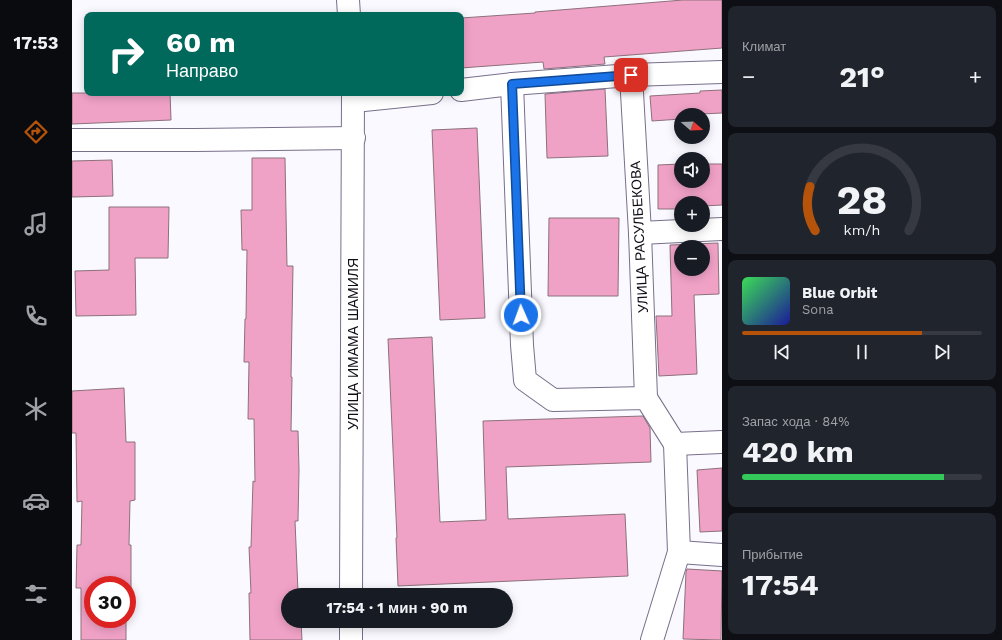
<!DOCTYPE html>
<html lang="ru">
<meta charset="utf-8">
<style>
body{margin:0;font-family:"Work Sans",sans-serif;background:#20242c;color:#f1f3f6;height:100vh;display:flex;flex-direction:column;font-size:15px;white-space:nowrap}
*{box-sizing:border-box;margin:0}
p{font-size:13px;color:#9ea1a6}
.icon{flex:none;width:22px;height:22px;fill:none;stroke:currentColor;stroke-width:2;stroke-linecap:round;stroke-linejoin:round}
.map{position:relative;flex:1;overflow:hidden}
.drawer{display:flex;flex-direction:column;gap:6px;padding:6px;background:#0d0f14;width:280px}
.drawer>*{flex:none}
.top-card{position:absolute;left:12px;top:12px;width:380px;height:84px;border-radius:8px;box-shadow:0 2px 10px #0003;background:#00695c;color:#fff;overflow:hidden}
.needle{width:26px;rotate:109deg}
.buttons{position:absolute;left:602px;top:108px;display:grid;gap:8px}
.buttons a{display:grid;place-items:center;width:36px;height:36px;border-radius:50%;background:#171b24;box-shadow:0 2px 10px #0003;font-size:20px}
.speed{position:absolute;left:12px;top:576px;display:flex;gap:8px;font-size:20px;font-weight:700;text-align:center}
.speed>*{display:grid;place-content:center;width:52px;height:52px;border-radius:50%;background:#171b24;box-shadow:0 2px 10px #0003;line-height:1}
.speed .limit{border:6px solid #d22;background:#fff;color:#111}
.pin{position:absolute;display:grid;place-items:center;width:34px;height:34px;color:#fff;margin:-17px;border-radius:8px;box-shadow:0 2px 6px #0006}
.me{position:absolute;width:44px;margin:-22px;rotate:358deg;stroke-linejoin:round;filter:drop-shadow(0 0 3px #0008)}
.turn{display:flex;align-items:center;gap:14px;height:84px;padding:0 16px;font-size:18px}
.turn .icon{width:52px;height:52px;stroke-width:2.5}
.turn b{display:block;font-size:28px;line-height:34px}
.big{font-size:30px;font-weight:700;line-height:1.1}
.drawer .tile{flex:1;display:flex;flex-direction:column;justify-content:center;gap:6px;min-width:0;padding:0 14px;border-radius:8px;background:#20242c}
.drawer .dial{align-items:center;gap:0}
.dial svg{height:104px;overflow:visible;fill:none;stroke:#363941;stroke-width:7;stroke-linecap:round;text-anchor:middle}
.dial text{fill:#f1f3f6;stroke:none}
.song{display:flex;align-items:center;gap:12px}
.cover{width:48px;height:48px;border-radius:6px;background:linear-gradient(135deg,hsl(130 70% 55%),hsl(240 70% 35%))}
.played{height:4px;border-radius:2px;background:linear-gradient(90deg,#b45309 75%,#363941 75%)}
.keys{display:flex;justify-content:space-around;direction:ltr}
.heat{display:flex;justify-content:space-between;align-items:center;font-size:22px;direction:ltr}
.charge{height:6px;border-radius:3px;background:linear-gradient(90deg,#34c759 84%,#363941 0)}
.trip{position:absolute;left:209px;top:588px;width:232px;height:40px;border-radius:20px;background:#171b24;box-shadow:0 2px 10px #0003;font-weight:700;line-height:40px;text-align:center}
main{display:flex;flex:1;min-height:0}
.menu{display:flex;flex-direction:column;width:72px;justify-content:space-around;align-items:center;background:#090b0e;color:#9ea1a6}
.menu .icon{width:28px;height:28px}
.menu .selected{color:#b45309}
.menu b{font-size:18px;color:#f1f3f6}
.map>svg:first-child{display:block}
.building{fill:#f0a2c6;stroke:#8d707c;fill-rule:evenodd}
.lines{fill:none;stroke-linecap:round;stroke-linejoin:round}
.minor-casing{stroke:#786f8a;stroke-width:24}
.minor{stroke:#fff;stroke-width:22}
.route-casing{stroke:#114b97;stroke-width:10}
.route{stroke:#1a73e8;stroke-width:7}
.labels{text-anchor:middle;stroke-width:3;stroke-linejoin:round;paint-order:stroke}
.street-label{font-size:14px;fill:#100c16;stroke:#fff}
</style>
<main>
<nav class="menu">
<b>17:53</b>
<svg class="icon selected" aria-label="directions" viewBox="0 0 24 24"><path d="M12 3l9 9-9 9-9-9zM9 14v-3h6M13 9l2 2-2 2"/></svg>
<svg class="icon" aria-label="music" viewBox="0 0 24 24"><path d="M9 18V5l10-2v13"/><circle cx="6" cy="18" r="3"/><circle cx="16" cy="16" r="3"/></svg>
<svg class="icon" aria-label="phone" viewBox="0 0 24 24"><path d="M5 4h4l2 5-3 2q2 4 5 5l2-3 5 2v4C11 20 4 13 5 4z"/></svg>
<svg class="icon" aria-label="climate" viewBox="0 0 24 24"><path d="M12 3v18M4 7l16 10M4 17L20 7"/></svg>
<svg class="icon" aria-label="car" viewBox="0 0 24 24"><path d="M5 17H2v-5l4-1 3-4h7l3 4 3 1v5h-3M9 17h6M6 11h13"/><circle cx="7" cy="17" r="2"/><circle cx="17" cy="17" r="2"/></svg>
<svg class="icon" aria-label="filters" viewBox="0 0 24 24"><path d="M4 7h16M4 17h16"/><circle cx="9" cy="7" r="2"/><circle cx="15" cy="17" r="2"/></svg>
</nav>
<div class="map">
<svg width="650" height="640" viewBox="0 0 650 640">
<rect width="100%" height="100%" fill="#faf9ff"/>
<g class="building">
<polygon points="611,0 650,0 650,48 532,57 533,64 472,69 471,62 389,68 389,18 463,13 463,12"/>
<polygon points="533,89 536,156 475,158 473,94"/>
<polygon points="650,90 650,113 609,115 609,119 580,121 578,96 628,93 628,91"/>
<polygon points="0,93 98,93 99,120 0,124"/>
<polygon points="405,128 413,318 368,320 360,130"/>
<polygon points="180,158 213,158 215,266 221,266 219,377 220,377 219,431 226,431 227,470 226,521 223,521 226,592 229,592 229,595 216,595 216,621 229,621 230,640 178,640 177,593 179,593 177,547 179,547 181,481 183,482 182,419 176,419 177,362 172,362 173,319 174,319 175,250 170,250 169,210 180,210"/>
<polygon points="40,160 41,196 0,197 0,161"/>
<polygon points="609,164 609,181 631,181 631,164 650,164 650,205 631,206 631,203 609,203 609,209 586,209 586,165"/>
<polygon points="37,207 97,207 96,258 63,258 64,315 4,316 3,271 37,270"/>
<polygon points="477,218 547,218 546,296 476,296"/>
<path d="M 646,243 L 647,294 L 622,295 L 625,374 L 587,376 L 584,316 L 600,316 L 598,245 ZM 609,247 L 631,247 L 631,269 L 609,269 Z"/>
<polygon points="360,337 368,522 414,520 411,421 571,416 578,428 579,462 434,467 436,519 553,514 556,576 326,586 324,538 325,538 316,339"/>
<polygon points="52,388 54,442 63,442 63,500 58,501 57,545 59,545 59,588 55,588 55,585 21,585 21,619 54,619 54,640 9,640 9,588 4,588 5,545 9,545 10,501 5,502 4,433 0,433 0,391"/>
<polygon points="650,468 650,531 628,532 625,470"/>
<polygon points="615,569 650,571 649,640 611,639 614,572"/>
</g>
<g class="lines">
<g class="minor-casing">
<g id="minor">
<polyline points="276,0 277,15"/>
<polyline points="559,75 568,233 574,398"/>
<polyline points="440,84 450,345 453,380 481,400 574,398 603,444 607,552 580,640"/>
<polyline points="389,90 440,84 559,75 650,72"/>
<polyline points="282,101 360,93"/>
<polyline points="0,140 123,140 282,138"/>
<polyline points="568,233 650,229"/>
<polyline points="603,444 650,442"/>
<polyline points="607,552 650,555"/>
<polyline points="279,595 281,93"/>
<polyline points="279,640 279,621"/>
</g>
</g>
<use href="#minor" class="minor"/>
</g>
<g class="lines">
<g class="route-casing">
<polyline id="route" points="449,315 440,84 559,75"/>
</g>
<use href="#route" class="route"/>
</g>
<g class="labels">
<g class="street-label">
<text transform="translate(567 237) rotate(-93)" y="5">УЛИЦА РАСУЛБЕКОВА</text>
<text transform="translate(281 344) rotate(-90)" y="5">УЛИЦА ИМАМА ШАМИЛЯ</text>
</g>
</g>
</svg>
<div class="buttons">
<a><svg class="needle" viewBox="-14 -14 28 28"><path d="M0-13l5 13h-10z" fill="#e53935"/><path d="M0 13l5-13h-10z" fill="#9ea1a6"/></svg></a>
<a><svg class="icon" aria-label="sound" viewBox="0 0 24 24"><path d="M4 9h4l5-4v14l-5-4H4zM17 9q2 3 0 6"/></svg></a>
<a>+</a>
<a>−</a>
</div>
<div class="speed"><div class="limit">30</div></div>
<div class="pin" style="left:559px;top:75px;background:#d93025"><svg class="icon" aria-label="arrive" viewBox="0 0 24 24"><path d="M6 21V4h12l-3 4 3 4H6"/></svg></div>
<svg class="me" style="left:449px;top:315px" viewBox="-20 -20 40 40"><circle r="17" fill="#1a73e8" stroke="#fff" stroke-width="3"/><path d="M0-11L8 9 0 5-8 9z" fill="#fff"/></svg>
<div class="trip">17:54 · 1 мин · 90 m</div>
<div class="top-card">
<div class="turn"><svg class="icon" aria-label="right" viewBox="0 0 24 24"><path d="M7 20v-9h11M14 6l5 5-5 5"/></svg><div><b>60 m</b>Направо</div></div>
</div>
</div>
<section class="drawer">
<div class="tile"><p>Климат</p>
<div class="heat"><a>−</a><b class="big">21°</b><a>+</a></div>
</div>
<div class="tile dial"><svg viewBox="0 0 100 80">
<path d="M14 69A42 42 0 1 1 86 69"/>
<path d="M14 69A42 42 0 0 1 10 35" stroke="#b45309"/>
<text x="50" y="56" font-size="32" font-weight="700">28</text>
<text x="50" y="72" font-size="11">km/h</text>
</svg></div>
<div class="tile">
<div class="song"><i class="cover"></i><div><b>Blue Orbit</b><p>Sona</p></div></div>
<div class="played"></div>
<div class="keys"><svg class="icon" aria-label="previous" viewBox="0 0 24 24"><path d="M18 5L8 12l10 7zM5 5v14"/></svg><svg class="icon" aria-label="pause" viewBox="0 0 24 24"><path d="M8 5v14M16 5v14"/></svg><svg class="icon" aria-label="next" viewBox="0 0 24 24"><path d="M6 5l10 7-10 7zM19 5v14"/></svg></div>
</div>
<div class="tile"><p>Запас хода · 84%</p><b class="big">420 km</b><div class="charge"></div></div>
<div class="tile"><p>Прибытие</p><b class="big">17:54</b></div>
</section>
</main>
